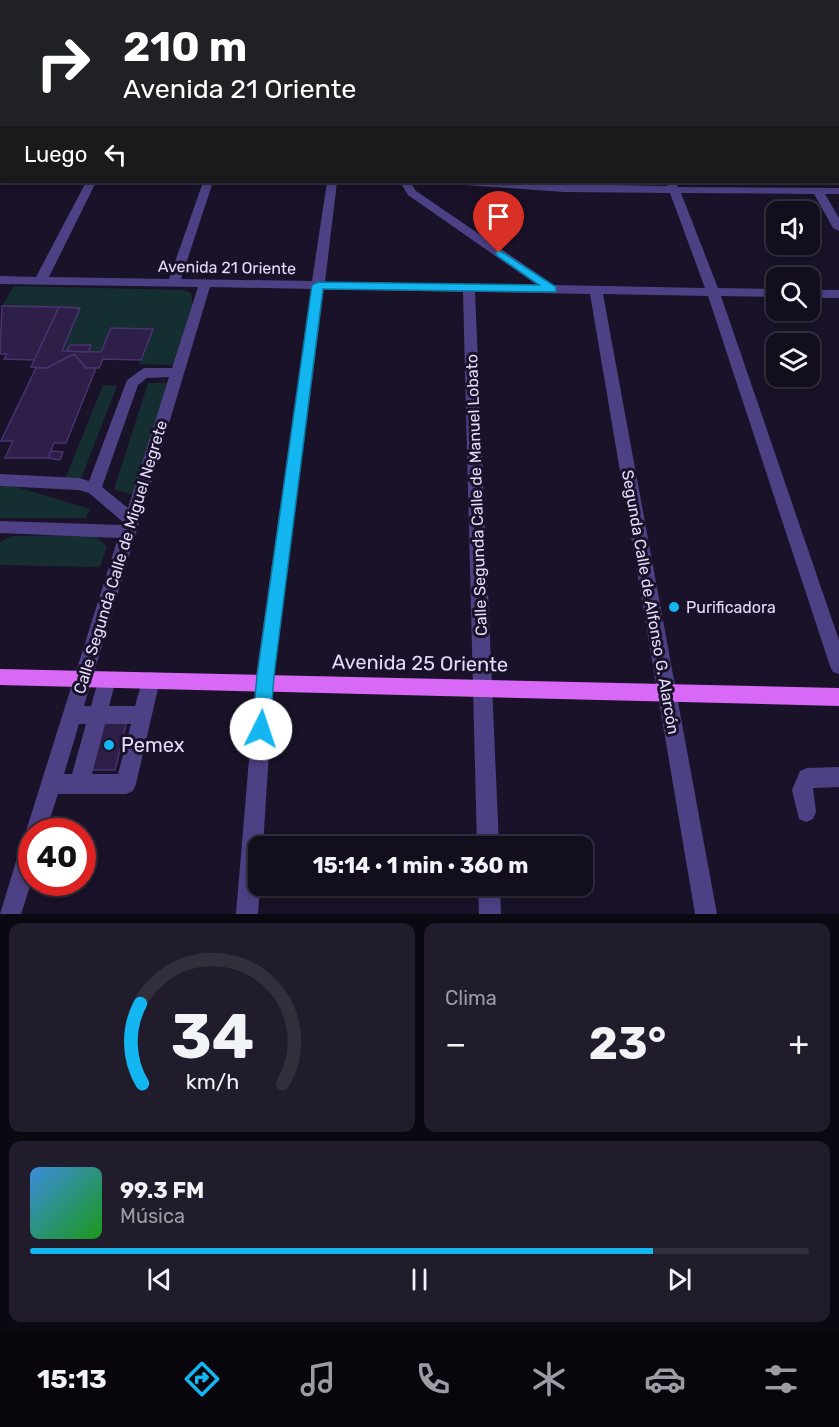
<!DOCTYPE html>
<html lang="es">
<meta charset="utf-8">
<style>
body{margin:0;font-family:Rubik,sans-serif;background:#201c2b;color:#f1f3f6;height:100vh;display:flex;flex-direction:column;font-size:22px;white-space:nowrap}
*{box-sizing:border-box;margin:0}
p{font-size:20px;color:#9d9ca4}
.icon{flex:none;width:33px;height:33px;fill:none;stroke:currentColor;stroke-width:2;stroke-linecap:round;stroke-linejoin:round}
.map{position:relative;height:914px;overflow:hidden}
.drawer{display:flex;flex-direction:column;gap:9px;padding:9px;background:#0a0810;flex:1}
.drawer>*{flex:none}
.banner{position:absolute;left:0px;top:0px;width:840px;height:183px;box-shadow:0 3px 9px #0003,0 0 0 2px #322e3c;background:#202124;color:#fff;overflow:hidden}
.tools{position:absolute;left:766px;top:201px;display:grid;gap:12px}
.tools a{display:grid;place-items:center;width:54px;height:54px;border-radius:12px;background:#130e1e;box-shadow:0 3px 9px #0003,0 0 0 2px #322e3c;font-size:30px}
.speed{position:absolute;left:18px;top:818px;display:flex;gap:12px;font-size:30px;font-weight:700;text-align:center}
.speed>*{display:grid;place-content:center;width:78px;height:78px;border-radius:50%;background:#130e1e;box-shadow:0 3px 9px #0003,0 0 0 2px #322e3c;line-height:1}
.speed .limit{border:9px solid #d22;background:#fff;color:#111}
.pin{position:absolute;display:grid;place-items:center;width:51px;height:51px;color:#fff;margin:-62px -26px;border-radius:50% 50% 50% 0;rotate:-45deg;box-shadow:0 0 6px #0007}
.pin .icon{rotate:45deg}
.me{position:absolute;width:66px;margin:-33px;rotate:4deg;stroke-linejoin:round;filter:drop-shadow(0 0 4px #0008)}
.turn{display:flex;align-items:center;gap:21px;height:126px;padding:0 24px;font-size:27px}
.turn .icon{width:78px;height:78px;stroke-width:2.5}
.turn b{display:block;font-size:42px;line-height:51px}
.then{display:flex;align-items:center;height:57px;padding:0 24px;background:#0003;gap:12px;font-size:22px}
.big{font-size:45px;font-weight:700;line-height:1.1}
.drawer .widget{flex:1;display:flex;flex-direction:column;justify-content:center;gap:9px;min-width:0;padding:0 21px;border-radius:12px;background:#201c2b}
.drawer .dial{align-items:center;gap:0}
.dial svg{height:156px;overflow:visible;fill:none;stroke:#322e3c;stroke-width:7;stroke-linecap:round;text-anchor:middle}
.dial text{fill:#f1f3f6;stroke:none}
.song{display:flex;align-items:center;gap:18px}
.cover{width:72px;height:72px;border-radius:9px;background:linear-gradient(135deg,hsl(210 70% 55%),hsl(120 70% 35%))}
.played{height:6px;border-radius:3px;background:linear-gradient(90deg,#13b6f1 80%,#322e3c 80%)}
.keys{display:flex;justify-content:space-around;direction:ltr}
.heat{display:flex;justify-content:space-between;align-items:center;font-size:33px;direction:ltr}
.drawer .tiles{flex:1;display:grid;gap:9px;grid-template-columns:1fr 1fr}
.widget:last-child{grid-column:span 2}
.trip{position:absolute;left:248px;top:836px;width:345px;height:60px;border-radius:12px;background:#130e1e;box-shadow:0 3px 9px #0003,0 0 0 2px #322e3c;font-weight:700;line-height:60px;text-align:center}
.dock{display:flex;height:96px;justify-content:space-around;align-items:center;background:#08060c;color:#9d9ca4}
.dock .icon{width:42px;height:42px}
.dock .current{color:#13b6f1}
.dock b{font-size:27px;color:#f1f3f6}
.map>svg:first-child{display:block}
.green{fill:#152e31}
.building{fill:#2e1f48;stroke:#493272;stroke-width:1.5}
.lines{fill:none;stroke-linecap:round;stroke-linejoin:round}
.minor{fill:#4e4084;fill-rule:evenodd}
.major{fill:#d869f6;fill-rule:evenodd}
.route{fill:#13b6f1;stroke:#0c769d;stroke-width:1.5}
.poi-dot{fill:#13b6f1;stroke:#191228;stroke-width:2}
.labels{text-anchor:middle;stroke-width:6;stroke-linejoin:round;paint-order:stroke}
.street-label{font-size:16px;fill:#e4dbfd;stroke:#191228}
.poi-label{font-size:16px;fill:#e4dbfd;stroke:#191228;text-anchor:start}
.near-street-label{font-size:20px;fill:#e4dbfd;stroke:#191228}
.near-poi-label{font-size:20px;fill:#e4dbfd;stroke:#191228;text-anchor:start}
</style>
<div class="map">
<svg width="839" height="914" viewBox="0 0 839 914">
<rect width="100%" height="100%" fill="#191228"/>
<g class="green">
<polygon points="14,286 184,290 191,293 193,307 173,365 139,364 152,329 111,328 101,352 88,352 90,345 71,345 67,351 62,351 80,308 2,306"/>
<polygon points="148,383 168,383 133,495 114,489"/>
<polygon points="103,385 117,386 79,484 63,484"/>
<polygon points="10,485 90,509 86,518 0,518 0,487"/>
<polygon points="93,535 107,546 100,567 0,565 0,542 11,536"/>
</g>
<g class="building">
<polygon points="2,306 59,307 35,360 4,359 7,354 0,354"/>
<polygon points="59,307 80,308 62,351 101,352 111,328 153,329 141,360 103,359 99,368 86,368 75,355 72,355 47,368 31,367"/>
<polygon points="70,345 91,345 88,352 67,351"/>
<polygon points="72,355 75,355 86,368 96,368 66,443 54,443 48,458 5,458 13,441 1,441 36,368 47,368"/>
<polygon points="51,451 63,452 60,460 48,458"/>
<polygon points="104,719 127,720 115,770 91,770"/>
</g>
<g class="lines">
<g class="minor">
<polygon points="25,0 33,0 24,2"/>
<polygon points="89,0 97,0 88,2"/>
<rect x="295" y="0" width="8" height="2"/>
<rect x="349" y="0" width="8" height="2"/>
<rect x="605" y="0" width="8" height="2"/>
<rect x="838" y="29" width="1" height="6"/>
<polygon points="0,30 2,30 0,37"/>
<rect x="0" y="80" width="2" height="6"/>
<rect x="838" y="98" width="1" height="6"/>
<polygon points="2,123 2,131 0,131 0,124"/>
<rect x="0" y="165" width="2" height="6"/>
<path d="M 86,182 L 96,182 L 49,277 L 169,279 L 203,182 L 213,182 L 181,279 L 312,281 L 327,182 L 337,182 L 325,282 L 537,285 L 408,195 L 400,182 L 410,182 L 416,191 L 554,285 L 705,288 L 670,193 L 564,192 L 464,185 L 459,182 L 667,186 L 666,182 L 676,182 L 678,187 L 839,188 L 839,194 L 825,194 L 839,218 L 839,231 L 833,228 L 814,194 L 681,193 L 718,288 L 777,289 L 777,297 L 721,296 L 839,640 L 839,674 L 833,672 L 830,666 L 708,296 L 603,294 L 717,914 L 695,914 L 590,294 L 475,292 L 499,846 L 477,846 L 463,292 L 324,289 L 274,676 L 263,846 L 258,846 L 258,885 L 260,885 L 258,914 L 236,914 L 256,676 L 311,289 L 210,287 L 84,706 L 91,706 L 100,674 L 107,672 L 114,674 L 116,680 L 109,706 L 135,706 L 144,674 L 151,672 L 158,674 L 160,680 L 136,784 L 133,791 L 126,794 L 58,794 L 46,831 L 32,831 L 32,880 L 21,914 L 0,914 L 21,845 L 25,838 L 28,836 L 26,831 L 118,538 L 0,533 L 0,521 L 122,525 L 123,522 L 89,493 L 79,490 L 0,486 L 0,474 L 79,478 L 89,481 L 127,380 L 144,368 L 172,368 L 198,287 L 0,284 L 0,276 L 36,277 ZM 169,377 L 128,508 L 102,487 L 138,385 L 147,378 ZM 79,724 L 86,724 L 72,774 L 64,774 ZM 105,724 L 131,724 L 118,774 L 92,774 Z"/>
<rect x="810" y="290" width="29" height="8"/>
<polygon points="839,767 839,787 813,788 816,812 813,819 806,822 799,819 792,790 800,771 807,768"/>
<polygon points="478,885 500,885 501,914 479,914"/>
</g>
<polygon class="major" points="0,669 839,688 839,706 0,685"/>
</g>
<polygon class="route" points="499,250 556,287 556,292 323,289 274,676 270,729 267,734 261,737 255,734 252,729 257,676 312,285 318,282 539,285 496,255 496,251"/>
<g class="poi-dot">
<circle cx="674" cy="607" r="6"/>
<circle cx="109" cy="745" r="6"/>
</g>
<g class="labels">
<g class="street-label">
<text transform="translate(227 267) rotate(1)" y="6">Avenida 21 Oriente</text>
<text transform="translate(476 495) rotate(-92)" y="6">Calle Segunda Calle de Manuel Lobato</text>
<text transform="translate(120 557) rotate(-73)" y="6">Calle Segunda Calle de Miguel Negrete</text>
<text transform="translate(651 602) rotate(80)" y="6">Segunda Calle de Alfonso G. Alarcón</text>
</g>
<g class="poi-label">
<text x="686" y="613">Purificadora</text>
</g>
<g class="near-street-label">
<text transform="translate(420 663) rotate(1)" y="7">Avenida 25 Oriente</text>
</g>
<g class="near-poi-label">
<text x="121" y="752">Pemex</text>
</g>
</g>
</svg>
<div class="tools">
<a><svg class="icon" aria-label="sound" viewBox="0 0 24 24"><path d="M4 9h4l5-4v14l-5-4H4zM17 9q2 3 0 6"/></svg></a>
<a><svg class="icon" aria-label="search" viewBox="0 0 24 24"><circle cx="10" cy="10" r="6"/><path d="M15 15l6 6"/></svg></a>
<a><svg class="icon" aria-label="layers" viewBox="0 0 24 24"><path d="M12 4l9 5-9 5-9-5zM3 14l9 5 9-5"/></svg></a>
</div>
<div class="speed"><div class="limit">40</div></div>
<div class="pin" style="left:499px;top:253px;background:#d93025"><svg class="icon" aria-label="arrive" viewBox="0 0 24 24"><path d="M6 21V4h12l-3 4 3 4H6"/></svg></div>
<svg class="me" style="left:261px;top:729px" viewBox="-20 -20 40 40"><circle r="19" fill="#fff"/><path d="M0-13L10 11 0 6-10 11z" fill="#13b6f1"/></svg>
<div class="trip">15:14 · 1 min · 360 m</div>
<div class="banner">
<div class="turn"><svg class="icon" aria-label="right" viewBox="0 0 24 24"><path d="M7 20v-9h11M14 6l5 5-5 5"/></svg><div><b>210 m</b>Avenida 21 Oriente</div></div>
<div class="then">Luego<svg class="icon" aria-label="left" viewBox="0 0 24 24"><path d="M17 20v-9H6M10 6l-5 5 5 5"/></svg></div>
</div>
</div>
<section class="drawer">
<div class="tiles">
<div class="widget dial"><svg viewBox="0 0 100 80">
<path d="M14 69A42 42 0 1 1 86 69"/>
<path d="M14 69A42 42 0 0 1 13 28" stroke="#13b6f1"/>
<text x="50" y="56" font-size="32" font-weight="700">34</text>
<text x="50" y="72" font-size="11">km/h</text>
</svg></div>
<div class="widget"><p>Clima</p>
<div class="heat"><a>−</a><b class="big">23°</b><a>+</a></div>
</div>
<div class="widget">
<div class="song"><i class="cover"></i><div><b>99.3 FM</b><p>Música</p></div></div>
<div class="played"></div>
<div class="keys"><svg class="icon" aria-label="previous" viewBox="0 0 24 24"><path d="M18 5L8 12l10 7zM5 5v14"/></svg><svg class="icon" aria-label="pause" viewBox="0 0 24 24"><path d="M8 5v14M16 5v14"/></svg><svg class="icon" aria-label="next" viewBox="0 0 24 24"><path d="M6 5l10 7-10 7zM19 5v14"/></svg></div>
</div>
</div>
</section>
<nav class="dock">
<b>15:13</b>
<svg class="icon current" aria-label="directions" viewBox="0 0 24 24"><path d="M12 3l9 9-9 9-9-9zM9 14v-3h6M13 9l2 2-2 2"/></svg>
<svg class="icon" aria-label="music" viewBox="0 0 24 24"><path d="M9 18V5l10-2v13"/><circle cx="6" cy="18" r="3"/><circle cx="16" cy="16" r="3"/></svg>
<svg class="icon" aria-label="phone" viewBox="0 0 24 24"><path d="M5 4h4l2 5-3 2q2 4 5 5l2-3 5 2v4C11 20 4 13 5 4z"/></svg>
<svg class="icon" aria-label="climate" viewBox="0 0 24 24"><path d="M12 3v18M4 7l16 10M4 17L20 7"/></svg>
<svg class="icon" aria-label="car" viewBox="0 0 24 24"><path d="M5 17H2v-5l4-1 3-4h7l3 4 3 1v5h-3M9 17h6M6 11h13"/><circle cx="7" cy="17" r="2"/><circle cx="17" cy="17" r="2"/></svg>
<svg class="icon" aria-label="filters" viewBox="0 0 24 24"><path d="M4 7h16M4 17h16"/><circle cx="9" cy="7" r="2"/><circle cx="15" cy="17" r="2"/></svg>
</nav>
